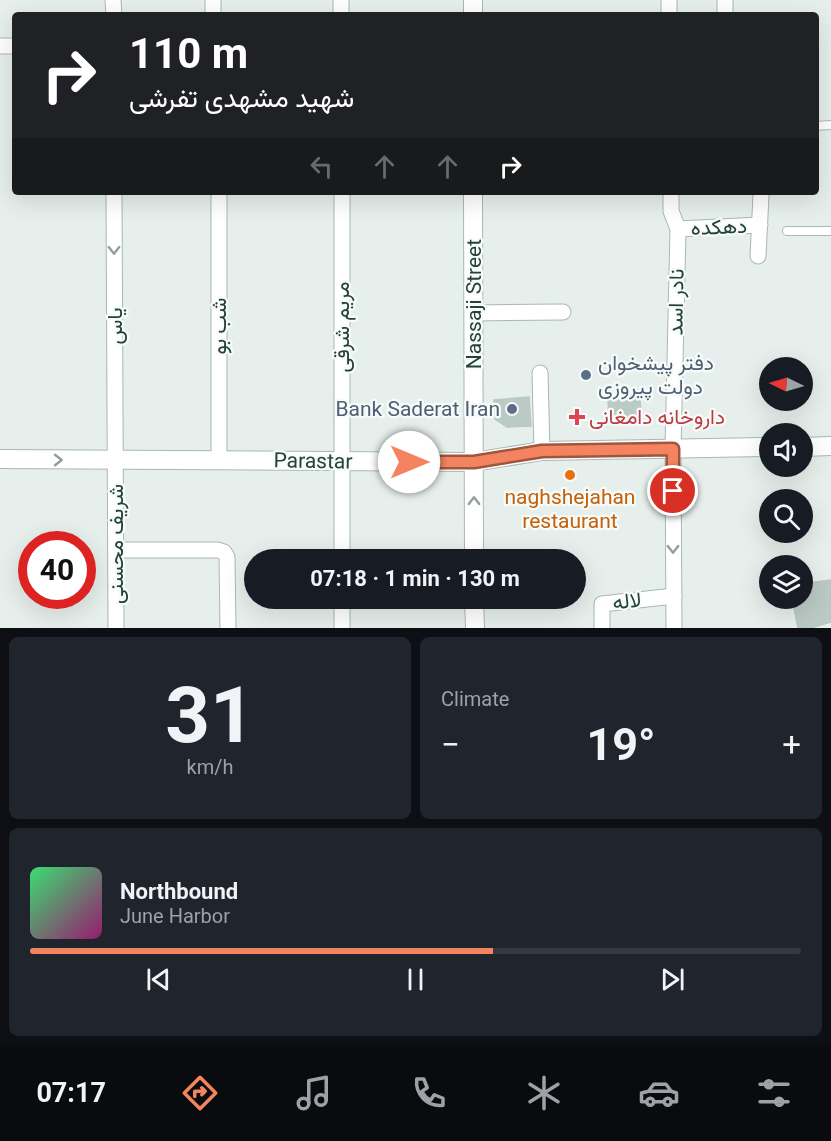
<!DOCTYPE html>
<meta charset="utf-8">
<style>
body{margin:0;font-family:Roboto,Vazirmatn,sans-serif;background:#20242c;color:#f1f3f6;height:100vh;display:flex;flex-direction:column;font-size:22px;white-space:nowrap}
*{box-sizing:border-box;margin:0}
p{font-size:20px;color:#9ea1a6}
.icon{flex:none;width:33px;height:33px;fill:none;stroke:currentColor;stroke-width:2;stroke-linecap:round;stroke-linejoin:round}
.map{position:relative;height:628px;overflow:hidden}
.panel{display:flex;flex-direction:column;gap:9px;padding:9px;background:#0d0f14;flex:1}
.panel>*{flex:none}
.guide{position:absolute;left:12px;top:12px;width:807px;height:183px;border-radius:6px;box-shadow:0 6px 24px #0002;background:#202124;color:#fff;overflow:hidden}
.needle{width:39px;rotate:275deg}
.controls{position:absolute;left:759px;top:357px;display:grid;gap:12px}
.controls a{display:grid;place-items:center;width:54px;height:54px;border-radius:50%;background:#171b24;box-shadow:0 6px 24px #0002;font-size:30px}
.speed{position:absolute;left:18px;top:531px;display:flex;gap:12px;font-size:30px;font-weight:700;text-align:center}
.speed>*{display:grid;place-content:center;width:78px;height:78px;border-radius:50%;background:#171b24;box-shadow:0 6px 24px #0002;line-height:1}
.speed .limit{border:9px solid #d22;background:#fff;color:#111}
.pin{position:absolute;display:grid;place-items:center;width:51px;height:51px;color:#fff;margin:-26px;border:3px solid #fff;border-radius:50%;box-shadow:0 2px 6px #0007}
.me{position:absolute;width:66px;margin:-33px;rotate:90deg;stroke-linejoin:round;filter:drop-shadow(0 0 4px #0008)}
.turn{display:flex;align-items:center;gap:21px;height:126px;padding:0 18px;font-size:27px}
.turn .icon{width:78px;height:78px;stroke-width:2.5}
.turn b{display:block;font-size:42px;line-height:51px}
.lanes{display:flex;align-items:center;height:57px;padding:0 18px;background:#0003;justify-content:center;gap:30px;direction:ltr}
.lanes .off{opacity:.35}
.big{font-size:45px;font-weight:700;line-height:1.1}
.panel .tile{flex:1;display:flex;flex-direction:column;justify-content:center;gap:9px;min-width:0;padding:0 21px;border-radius:9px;background:#20242c}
.panel .dial{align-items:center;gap:0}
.dial b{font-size:78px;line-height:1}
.song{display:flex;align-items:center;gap:18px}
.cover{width:72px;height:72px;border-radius:9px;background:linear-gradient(135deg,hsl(140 70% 55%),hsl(320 70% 35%))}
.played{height:6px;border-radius:3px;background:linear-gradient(90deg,#f4845f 60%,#363941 60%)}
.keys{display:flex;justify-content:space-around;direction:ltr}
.heat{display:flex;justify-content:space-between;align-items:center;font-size:33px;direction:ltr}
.panel .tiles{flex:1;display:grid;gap:9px;grid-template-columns:1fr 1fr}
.tile:last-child{grid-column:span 2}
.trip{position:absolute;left:244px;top:549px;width:342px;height:60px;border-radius:30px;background:#171b24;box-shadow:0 6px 24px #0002;font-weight:700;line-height:60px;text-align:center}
.menu{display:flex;height:96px;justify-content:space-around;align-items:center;background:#090b0e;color:#9ea1a6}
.menu .icon{width:42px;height:42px}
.menu .on{color:#f4845f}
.menu b{font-size:27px;color:#f1f3f6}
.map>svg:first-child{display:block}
.building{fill:#bbcac4;stroke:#b8c9c2;stroke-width:1.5}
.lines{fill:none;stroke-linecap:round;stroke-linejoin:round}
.service-casing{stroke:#a8b8b2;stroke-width:10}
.minor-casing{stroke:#a8b8b2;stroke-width:17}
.tertiary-casing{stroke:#a8b8b2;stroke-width:20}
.service{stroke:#fff;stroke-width:8}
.minor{stroke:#fff;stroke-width:15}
.tertiary{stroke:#fff;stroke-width:18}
.oneway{stroke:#92a09c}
.route-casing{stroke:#9f563e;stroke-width:15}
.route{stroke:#f4845f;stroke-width:10}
.service-dot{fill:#5c6f8a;stroke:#f7fbf9;stroke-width:2}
.health-dot{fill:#e0444e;stroke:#f7fbf9;stroke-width:2}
.food-dot{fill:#e8710a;stroke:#f7fbf9;stroke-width:2}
.labels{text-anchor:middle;stroke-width:4.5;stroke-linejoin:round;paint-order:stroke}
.street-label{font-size:21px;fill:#24423a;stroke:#f7fbf9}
.service-label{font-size:21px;fill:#4e5e75;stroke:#f7fbf9;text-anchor:start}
.health-label{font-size:21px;fill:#be3a42;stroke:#f7fbf9;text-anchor:start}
.food-label{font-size:21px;fill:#c56008;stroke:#f7fbf9}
</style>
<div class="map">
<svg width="831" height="628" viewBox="0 0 831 628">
<rect width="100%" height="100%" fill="#e6efeb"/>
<g class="building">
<polygon points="529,397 531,426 507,427 495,419 494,400"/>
<polygon points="640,397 641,420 609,420 608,398"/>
<polygon points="831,580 831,622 811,628 798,628 792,598 802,598 802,584"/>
</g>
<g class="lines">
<g class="service-casing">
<g id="service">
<polyline points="816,126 831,125"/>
<polyline points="787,231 831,231"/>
</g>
</g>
<g class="minor-casing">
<g id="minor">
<polyline points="113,0 114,15"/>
<polyline points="341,0 341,15"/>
<polyline points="669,0 669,15"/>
<polyline points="213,15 213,0"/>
<polyline points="725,15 725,0"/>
<polyline points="0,46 15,46"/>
<polyline points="114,192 116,628"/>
<polyline points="342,192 342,560"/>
<polyline points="671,192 671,211 678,229 673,449 674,628"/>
<polyline points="678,229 760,225"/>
<polyline points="758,256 761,195"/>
<polyline points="474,313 563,312"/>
<polyline points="540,373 542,451"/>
<polyline points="219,459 219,192"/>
<polyline points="116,550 218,550 224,552 227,557 228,628"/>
<polyline points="602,626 602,604 674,596"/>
<polyline points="342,628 342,598"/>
</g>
</g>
<g class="tertiary-casing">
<g id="tertiary">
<polyline points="473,0 473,15"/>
<polyline points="473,192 474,560"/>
<polyline points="802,447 831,446"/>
<polyline points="0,459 474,462 542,451 770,447"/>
<polyline points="474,598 475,628"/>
</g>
</g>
<use href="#service" class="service"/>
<use href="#minor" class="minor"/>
<use href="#tertiary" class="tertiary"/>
</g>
<defs><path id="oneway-chevron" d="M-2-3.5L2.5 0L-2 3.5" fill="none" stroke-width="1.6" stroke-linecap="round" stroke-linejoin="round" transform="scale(1.5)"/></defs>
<g class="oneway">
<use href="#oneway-chevron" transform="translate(114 250) rotate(90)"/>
<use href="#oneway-chevron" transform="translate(58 460)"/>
<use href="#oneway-chevron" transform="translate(474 501) rotate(-90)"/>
<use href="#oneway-chevron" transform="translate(673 549) rotate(90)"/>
</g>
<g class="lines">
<g class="route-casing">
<polyline id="route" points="409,462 474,462 542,451 673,449 673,491"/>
</g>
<use href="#route" class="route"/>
</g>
<g class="service-dot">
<circle cx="586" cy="375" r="6"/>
<circle cx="512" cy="409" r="6"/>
</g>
<path class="health-dot" d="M574 408h6v6h6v6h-6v6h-6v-6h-6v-6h6z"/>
<circle class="food-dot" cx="570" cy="475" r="6"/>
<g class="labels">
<g class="street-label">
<text transform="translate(719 227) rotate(-2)" y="7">دهکده</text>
<text transform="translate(676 302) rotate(-89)" y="7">نادر اسد</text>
<text transform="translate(474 304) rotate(-90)" y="7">Nassaji Street</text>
<text transform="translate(115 326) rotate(-90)" y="7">یاس</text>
<text transform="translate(219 326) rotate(-90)" y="7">شب بو</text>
<text transform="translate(342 327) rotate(-90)" y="7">مریم شرقی</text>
<text transform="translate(313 461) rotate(1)" y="7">Parastar</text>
<text transform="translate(116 544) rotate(-90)" y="7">شریف محسنی</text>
<text transform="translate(627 601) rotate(-6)" y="7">لاله</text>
</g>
<g class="service-label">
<text x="598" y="370">دفتر پیشخوان<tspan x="598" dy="24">دولت پیروزی</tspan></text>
<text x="500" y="416" text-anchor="end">Bank Saderat Iran</text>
</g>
<g class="health-label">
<text x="589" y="424">داروخانه دامغانی</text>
</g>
<g class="food-label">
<text x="570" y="504">naghshejahan<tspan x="570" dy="24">restaurant</tspan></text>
</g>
</g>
</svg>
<div class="controls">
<a><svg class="needle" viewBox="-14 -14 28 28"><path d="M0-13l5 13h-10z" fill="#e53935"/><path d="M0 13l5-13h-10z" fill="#9ea1a6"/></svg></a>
<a><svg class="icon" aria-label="sound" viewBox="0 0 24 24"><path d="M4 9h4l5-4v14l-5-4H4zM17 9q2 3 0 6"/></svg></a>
<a><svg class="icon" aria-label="search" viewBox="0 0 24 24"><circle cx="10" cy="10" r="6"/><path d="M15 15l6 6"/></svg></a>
<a><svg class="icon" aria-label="layers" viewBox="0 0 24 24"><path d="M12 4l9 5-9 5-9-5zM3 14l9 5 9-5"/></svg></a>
</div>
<div class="speed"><div class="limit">40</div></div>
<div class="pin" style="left:673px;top:491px;background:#d93025"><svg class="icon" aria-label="arrive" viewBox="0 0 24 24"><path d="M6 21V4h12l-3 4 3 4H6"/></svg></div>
<svg class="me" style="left:409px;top:462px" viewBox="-20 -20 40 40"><circle r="19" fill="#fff"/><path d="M0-13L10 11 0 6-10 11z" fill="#f4845f"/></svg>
<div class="trip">07:18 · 1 min · 130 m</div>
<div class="guide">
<div class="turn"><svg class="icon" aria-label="right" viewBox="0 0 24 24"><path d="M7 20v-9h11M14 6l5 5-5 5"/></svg><div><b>110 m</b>شهید مشهدی تفرشی</div></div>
<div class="lanes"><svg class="icon off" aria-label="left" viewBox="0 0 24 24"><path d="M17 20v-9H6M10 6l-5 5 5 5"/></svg><svg class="icon off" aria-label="ahead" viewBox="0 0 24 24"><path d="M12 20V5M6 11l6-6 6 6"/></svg><svg class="icon off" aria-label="ahead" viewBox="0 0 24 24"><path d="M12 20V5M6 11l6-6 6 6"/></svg><svg class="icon" aria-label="right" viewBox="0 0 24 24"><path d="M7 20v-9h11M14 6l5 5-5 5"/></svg></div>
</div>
</div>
<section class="panel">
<div class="tiles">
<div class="tile dial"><b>31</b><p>km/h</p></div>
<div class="tile"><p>Climate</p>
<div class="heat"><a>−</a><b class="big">19°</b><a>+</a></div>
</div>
<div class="tile">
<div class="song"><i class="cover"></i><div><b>Northbound</b><p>June Harbor</p></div></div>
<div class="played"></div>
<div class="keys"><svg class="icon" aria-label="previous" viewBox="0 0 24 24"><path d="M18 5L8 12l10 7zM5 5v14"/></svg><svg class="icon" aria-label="pause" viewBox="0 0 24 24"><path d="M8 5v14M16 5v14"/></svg><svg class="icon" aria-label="next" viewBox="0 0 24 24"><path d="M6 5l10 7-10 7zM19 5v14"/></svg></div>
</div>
</div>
</section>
<nav class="menu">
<b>07:17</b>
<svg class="icon on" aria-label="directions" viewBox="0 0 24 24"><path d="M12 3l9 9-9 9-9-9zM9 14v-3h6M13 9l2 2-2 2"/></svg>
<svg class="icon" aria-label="music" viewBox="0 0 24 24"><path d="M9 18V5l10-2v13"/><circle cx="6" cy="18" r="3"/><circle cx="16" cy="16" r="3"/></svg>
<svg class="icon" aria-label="phone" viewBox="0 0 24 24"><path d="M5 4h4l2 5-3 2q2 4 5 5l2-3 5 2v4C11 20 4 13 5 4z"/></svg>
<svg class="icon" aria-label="climate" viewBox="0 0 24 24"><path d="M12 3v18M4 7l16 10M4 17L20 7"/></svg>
<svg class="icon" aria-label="car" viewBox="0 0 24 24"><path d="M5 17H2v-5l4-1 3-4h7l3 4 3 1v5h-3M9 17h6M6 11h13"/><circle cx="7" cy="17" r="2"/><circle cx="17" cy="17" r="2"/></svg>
<svg class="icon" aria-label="filters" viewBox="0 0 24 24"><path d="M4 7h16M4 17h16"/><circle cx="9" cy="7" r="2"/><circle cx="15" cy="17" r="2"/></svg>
</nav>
